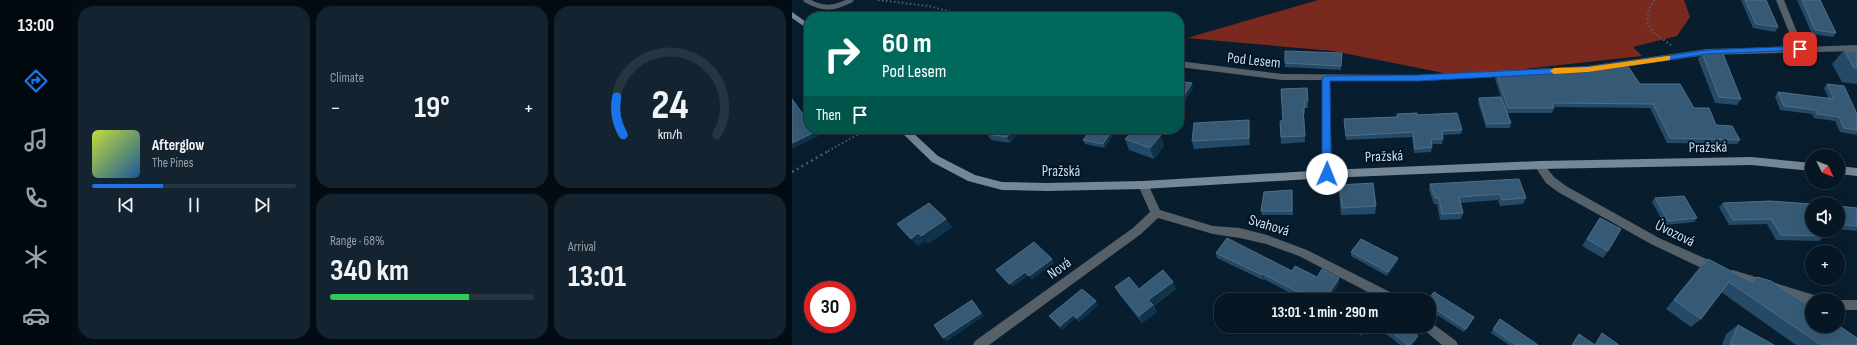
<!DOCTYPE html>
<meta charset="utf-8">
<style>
body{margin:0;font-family:"Sofia Sans Condensed",sans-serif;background:#142330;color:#f1f3f6;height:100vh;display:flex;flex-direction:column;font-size:15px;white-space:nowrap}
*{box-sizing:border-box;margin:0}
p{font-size:13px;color:#989fa6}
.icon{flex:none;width:22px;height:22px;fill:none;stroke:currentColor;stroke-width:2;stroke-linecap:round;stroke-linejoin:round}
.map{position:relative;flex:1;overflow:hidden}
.details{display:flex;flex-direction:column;gap:6px;padding:6px;background:#030c13;width:720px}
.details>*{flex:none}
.top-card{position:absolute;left:12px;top:12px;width:380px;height:122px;border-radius:16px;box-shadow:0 4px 16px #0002,0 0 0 1px #273541;background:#00695c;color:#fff;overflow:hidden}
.needle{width:26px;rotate:133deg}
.buttons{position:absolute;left:1013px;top:149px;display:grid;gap:8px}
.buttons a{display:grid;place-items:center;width:40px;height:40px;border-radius:50%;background:#061623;box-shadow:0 4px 16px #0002,0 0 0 1px #273541;font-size:20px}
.speed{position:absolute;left:12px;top:281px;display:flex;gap:8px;font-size:20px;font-weight:700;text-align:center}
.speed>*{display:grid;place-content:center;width:52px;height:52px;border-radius:50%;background:#061623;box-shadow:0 4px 16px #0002,0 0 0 1px #273541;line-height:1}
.speed .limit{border:6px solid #d22;background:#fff;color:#111}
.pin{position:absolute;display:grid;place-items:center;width:34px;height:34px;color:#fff;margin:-17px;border-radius:8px;box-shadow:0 2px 6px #0006}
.me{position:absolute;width:44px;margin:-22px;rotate:1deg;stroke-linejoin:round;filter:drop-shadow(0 0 3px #0008)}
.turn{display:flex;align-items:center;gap:14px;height:84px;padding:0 12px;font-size:18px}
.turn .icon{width:52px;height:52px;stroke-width:2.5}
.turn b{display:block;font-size:28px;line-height:34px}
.then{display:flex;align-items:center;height:38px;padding:0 12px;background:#0003;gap:8px;font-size:15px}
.big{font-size:30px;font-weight:700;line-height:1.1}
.details .tile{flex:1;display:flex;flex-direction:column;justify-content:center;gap:6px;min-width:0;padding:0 14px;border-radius:16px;background:#142330}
.details .dial{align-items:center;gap:0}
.dial svg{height:104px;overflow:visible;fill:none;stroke:#273541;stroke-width:7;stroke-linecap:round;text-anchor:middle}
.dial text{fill:#f1f3f6;stroke:none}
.song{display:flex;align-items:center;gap:12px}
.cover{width:48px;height:48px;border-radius:6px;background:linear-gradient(135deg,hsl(70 70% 55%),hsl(210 70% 35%))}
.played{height:4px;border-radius:2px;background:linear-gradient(90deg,#1a73e8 35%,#273541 35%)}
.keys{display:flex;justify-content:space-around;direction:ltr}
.heat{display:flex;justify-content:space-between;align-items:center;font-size:22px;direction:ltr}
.charge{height:6px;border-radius:3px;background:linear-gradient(90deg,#34c759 68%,#273541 0)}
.details .tiles{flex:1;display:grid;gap:6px;grid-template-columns:repeat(3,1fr)}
.tile:first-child{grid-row:span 2}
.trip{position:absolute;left:422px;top:293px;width:222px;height:40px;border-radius:16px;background:#061623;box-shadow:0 4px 16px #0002,0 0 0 1px #273541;font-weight:700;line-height:40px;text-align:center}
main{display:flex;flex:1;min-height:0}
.tab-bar{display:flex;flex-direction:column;width:72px;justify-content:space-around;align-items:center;background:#02090e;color:#989fa6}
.tab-bar .icon{width:28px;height:28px}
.tab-bar .on{color:#1a73e8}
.tab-bar b{font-size:18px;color:#f1f3f6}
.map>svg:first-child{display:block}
.forest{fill:#7a291f}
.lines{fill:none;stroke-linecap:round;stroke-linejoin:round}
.path-far1{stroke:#4d606f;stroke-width:2;stroke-dasharray:1.5 2.5;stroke-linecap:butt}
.path{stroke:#4d606f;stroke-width:2.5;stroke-dasharray:2 3.5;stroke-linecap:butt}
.service{stroke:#556069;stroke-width:5}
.minor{fill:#556069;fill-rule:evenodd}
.secondary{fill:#768795;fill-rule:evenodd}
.wall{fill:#244a67}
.shaded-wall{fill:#11324b}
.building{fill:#365a75;stroke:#4e6e87}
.route{fill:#1a73e8;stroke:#114b97}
.slow{fill:#f59e0b}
.labels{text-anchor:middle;stroke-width:4;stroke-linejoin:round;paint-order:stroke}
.street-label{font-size:15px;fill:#cfdce8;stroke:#011525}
</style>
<main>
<nav class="tab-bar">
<b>13:00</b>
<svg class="icon on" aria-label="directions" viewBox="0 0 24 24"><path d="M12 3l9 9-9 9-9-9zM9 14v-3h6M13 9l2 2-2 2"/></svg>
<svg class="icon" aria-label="music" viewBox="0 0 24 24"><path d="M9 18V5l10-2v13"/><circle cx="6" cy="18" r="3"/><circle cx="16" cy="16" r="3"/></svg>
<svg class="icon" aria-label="phone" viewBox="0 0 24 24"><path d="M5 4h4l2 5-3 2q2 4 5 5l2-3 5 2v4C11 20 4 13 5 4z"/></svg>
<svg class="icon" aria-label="climate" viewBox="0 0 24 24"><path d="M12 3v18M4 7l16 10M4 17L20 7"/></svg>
<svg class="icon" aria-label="car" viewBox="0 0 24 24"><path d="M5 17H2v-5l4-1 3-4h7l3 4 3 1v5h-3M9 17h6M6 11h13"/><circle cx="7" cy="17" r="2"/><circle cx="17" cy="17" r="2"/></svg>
</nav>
<section class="details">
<div class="tiles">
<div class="tile">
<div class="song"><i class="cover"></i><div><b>Afterglow</b><p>The Pines</p></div></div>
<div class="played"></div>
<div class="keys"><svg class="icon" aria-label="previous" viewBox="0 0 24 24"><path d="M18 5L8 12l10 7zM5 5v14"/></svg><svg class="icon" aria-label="pause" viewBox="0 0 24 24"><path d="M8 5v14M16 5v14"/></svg><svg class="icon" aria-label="next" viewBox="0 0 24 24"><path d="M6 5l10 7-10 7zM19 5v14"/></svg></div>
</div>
<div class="tile"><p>Climate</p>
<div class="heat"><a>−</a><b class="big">19°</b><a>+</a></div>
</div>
<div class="tile dial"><svg viewBox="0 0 100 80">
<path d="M14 69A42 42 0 1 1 86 69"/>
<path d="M14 69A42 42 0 0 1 9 40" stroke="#1a73e8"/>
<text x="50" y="56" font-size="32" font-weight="700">24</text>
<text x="50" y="72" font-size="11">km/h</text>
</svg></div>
<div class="tile"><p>Range · 68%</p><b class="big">340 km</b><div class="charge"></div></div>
<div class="tile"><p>Arrival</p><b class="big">13:01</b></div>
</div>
</section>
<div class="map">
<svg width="1065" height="345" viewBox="0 0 1065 345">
<rect width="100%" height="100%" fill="#081e2f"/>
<polygon class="forest" points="526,0 892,0 898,17 885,36 841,47 850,56 667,76 541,51 395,38"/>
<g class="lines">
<g class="path-far1">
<polyline points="86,0 137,6 178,17"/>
<polyline points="862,0 857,9 855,22 861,32 880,46"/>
<polyline points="36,151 76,129"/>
</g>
<polyline class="path" points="0,172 38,150"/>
<path class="service" d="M 14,0 C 30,10 42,9 59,0"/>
<g class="minor">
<polygon points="984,0 992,0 1011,47 1065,45 1065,51 915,55 796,72 626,81 538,80 540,174 539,177 531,177 530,174 530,80 490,80 387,67 387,61 490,74 626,75 796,66 915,49 1003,47"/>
<polygon points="747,161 750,162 762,177 774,186 867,238 928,265 930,269 928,273 924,274 920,273 859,244 766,192 754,183 742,165 744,162"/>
<polygon points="351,181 355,182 368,210 421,226 448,228 475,235 515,250 606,296 608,300 591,300 507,256 474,244 448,238 421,234 366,218 349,234 197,345 181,345 183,341 341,228 358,212 346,185 347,182"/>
<polygon points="941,270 1022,295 1026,296 1028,300 1020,300 1020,305 941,280 937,279 935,275 937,271"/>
<polygon points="1045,300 1065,300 1065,310 1046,310"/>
<polygon points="637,321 664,341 666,345 650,345 632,330 630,326 637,326"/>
</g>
<g class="secondary">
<polygon points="0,12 17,24 17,30 0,18"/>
<polygon points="106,129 117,129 146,156 183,175 210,182 255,183 351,181 535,170 747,161 959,157 1020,163 1020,171 959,165 747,169 535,178 351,189 255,191 210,190 176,181 140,162"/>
<polygon points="1046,166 1065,168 1065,176 1046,174"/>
</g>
</g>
<g class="wall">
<polygon points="949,0 974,0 986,27 983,32 961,28"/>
<polygon points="1005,0 1028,0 1044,33 1041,37 1020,34"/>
<polygon points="1052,50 1065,52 1065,84 1050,82 1040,64"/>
<polygon points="550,53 549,70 493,67 493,63"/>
<polygon points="910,53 949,99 945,105 923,103 906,59"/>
<polygon points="800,71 848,84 902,108 924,125 948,140 945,144 875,143 858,108 762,107 762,108 760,113 715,113 719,123 718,128 694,128 686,102 687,98 709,97 703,79 705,75"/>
<polygon points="387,81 401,88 392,102 387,101"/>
<polygon points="1035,84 1065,114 1065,135 1048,132 1043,121 1022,118 1020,114 988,110 983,96 986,92 1036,98 1032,88"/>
<polygon points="489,89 516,101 516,108 513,108 513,114 512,114 513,142 489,144 488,121 491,121"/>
<polygon points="605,114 625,115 670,130 669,134 650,135 651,139 650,144 639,144 640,147 639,152 622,153 620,137 554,140 552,123 552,119 604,117"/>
<polygon points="457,120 458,128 458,145 402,149 400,141"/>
<polygon points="229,129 218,143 199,140 195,134"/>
<polygon points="325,129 313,148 293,144 291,140"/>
<polygon points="366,129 372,146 362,159 337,150 333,139"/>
<polygon points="638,184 734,198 731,204 708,206 706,200 668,203 671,213 669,219 648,220 645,204 642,204 637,190"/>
<polygon points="548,185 584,206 583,214 549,215 547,192"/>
<polygon points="500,190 501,215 470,215 469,211"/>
<polygon points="863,198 905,218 902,222 873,225 860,202"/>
<polygon points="931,203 1020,230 1032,236 1027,241 984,240 975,224 937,225 927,207"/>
<polygon points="1046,206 1065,208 1065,231 1046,229"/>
<polygon points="808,218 816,251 811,258 790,246"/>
<polygon points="559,252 606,258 605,262 595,276 559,256"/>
<polygon points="424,253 525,277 547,278 547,283 537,300 512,300 472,279 471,280 425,258"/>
<polygon points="916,259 959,282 965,277 1065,345 1004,345 929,292 909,319 899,327 874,309 907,268"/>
<polygon points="381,282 384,289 362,306 365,312 350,323 327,294 323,287 347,289"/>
<polygon points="637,300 681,320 672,332 637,310"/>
<polygon points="306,305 287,322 283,318 270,330 257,316"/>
<polygon points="946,325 982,345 930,345 934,334"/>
<polygon points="560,326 578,326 569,336"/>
<polygon points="584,326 616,326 615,327 624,340 620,345 608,345"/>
<polygon points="701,329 746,345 717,345 699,333"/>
<polygon points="810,333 827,345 780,345 787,334 802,345 807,337"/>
</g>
<g class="shaded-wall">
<polygon points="400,83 401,88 392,102 391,97"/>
<polygon points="0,98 17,121 17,123 0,99"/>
<polygon points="457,120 458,128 458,145 457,138"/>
<polygon points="21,129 22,129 27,136 0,149 0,143"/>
<polygon points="221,129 229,129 218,143 215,137"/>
<polygon points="321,129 325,129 313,148 311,144"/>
<polygon points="365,129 366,129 372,146 362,159 358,148 362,132"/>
<polygon points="154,219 161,227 136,244 129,236"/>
<polygon points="126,233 133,241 126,246 119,239"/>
<polygon points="606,258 605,262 595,276 596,272"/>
<polygon points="260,259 262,263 240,280 237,276"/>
<polygon points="233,272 236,276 220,287 217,284"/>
<polygon points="471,274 472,279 471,280 470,275"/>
<polygon points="547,278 547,283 537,300 533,300"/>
<polygon points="381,282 384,289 362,306 365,312 350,323 347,316 356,300"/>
<polygon points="180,300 192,316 155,341 151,338"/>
<polygon points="304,301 306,305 287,322 285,318"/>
<polygon points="281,315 283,318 270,330 268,326"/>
<polygon points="682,317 681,320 672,332"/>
<polygon points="574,326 578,326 569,336 570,331"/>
<polygon points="626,336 624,340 620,345 618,345"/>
</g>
<g class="building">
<polygon points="953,0 974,0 986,27 964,24"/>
<polygon points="1010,0 1028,0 1044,33 1023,30"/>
<polygon points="1052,50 1065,52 1065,68 1062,68"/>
<polygon points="493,51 550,53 549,66 493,63"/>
<polygon points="930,51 949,99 927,97 910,53"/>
<polygon points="835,65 848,84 888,84 902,108 917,108 924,125 940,126 948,140 878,138 861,104 760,103 762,108 716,108 705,75 799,69 800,71"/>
<polygon points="387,81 400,83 391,97 387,97"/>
<polygon points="1035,84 1052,86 1065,114 1065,130 1052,128 1047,117 1025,114 1024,110 992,106 986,92 1042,99"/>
<polygon points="515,88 516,101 513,101 513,108 511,108 513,136 489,137 488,121 491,121 489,89"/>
<polygon points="709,97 719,123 695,124 687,98"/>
<polygon points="0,99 17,123 17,129 21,129 23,132 0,143"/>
<polygon points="625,113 625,115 665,113 670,130 650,131 651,139 639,139 640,147 623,149 621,132 554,136 552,119 606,117 605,114"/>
<polygon points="457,120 457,138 400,141 402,123"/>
<polygon points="199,129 221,129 215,137 195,134"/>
<polygon points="299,129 321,129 311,144 291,140"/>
<polygon points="342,129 365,129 362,132 369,135 358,148 333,139"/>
<polygon points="727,179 734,198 710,200 708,194 667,197 671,213 650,214 647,198 643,198 638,184"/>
<polygon points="581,183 584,206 550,208 548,185"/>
<polygon points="500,190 500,211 469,211 472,192"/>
<polygon points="892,196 905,218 876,221 863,198"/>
<polygon points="978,201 1020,204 1020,230 1028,230 1032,236 989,235 979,219 941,220 931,203"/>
<polygon points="137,203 154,219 129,236 126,233 119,239 105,224"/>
<polygon points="1046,206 1065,208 1065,226 1046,224"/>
<polygon points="808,218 829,229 816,251 795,239"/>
<polygon points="435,238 500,271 503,266 525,277 530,269 547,278 533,300 529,300 527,299 526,300 522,300 471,274 470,275 424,253"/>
<polygon points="569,239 606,258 596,272 559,252"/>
<polygon points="242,242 260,259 237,276 233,272 217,284 204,270"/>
<polygon points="916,259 960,282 965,277 979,281 1020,308 1020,326 1046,326 1046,325 1065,338 1065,345 1029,345 937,282 909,319 882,300"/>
<polygon points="371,270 381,282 356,300 361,305 347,316 323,287 337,277 347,289"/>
<polygon points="290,289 304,301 285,318 281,315 268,326 257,316"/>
<polygon points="642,292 682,317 674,329 637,305 637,300 636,300"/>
<polygon points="180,300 189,313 151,338 142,325"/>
<polygon points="708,319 746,345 724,345 701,329"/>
<polygon points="946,325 982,345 938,345"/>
<polygon points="565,326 574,326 570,331"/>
<polygon points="591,326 614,326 626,336 618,345 616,345"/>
<polygon points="810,333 827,345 804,345"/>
<polygon points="787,334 803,345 780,345"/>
</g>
<polygon class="route" points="1008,46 1012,49 1011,50 915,54 796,72 626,81 538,81 539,174 535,177 530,174 530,78 534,76 626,75 796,67 915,50"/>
<polygon class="slow" points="875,56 878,56 878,60 796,72 762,74 758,71 762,68 796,67"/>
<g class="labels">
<g class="street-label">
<text transform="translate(462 60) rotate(6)" y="5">Pod Lesem</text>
<text transform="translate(916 147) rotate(-1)" y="5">Pražská</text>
<text transform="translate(592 156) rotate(-2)" y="5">Pražská</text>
<text x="269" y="176">Pražská</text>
<text transform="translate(477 225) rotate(17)" y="5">Svahová</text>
<text transform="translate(883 233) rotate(26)" y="5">Úvozová</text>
<text transform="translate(267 268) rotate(-36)" y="5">Nová</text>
</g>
</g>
</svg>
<div class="buttons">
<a><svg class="needle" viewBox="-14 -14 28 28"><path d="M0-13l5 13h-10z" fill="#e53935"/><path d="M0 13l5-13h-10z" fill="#989fa6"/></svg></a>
<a><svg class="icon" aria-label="sound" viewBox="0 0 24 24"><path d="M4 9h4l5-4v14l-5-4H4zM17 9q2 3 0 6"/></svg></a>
<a>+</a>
<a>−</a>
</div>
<div class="speed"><div class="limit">30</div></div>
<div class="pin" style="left:1008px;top:49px;background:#d93025"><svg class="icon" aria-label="arrive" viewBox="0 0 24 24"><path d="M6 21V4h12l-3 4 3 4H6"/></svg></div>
<svg class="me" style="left:535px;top:174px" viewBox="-20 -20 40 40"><circle r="19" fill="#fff"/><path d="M0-13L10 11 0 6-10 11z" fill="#1a73e8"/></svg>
<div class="trip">13:01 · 1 min · 290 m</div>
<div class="top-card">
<div class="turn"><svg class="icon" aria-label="right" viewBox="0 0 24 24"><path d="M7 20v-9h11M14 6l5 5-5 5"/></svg><div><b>60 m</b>Pod Lesem</div></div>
<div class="then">Then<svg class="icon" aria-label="arrive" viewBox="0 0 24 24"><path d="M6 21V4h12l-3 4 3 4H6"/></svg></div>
</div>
</div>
</main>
